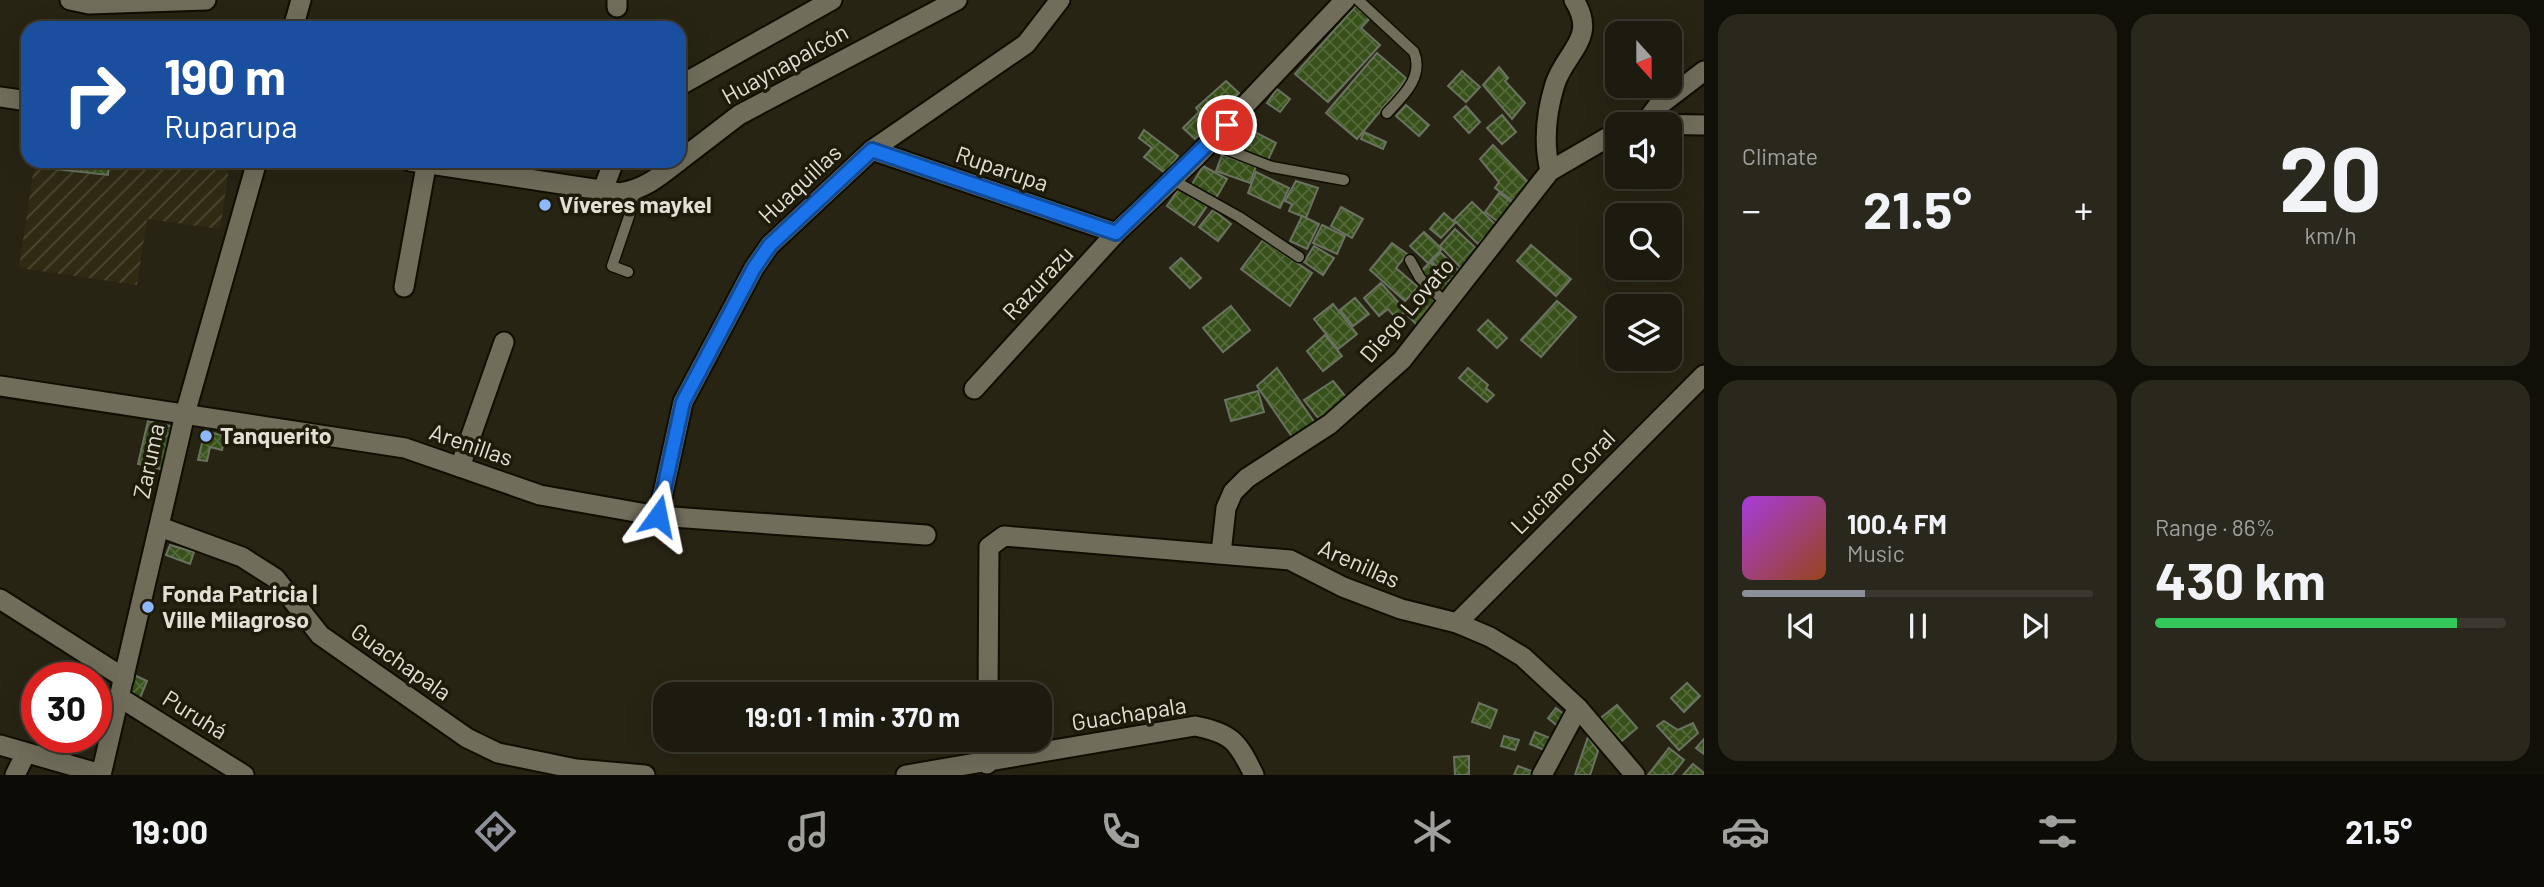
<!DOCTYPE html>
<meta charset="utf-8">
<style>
body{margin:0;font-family:Barlow,sans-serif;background:#2a281d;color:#f1f3f6;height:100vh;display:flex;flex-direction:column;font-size:26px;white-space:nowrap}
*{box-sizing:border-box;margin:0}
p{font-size:23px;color:#a0a19e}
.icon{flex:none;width:38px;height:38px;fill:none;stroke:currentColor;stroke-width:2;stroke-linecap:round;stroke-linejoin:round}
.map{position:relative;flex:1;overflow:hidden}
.details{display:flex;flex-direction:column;gap:14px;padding:14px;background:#100f08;width:840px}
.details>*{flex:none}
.banner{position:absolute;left:21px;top:21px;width:665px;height:147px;border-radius:21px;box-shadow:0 7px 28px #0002,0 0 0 2px #3b392f;background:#1a4fa0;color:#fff;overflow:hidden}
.needle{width:46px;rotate:159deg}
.controls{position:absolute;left:1605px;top:21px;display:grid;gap:14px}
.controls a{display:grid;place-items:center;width:77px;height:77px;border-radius:14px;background:#1d1b0f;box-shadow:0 7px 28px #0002,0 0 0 2px #3b392f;font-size:35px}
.speed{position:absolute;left:21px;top:662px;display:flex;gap:14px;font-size:35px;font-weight:700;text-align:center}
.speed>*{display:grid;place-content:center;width:91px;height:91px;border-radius:50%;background:#1d1b0f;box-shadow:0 7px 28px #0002,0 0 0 2px #3b392f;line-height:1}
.speed .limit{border:10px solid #d22;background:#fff;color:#111}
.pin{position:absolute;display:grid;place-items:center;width:60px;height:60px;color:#fff;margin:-30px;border:4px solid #fff;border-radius:50%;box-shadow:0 2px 7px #0007}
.me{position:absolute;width:77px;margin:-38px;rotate:12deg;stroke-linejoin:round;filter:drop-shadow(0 0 5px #0008)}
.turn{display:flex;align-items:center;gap:24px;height:147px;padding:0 28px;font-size:32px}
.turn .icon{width:91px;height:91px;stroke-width:2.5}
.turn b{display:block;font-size:49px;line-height:60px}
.big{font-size:52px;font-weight:700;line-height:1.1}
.details .card{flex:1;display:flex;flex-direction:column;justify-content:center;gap:10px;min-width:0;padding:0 24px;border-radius:21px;background:#2a281d}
.details .dial{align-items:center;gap:0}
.dial b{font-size:91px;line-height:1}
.song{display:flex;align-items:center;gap:21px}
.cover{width:84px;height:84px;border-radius:10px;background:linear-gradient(135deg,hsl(280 70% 55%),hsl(20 70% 35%))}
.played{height:7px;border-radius:4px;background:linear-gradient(90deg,#8c9099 35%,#3b392f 35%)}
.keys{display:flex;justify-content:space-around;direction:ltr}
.heat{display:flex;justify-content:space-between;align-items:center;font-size:38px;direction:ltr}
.charge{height:10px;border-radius:5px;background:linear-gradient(90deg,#34c759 86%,#3b392f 0)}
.details .tiles{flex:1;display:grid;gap:14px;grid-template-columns:repeat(2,1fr)}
.trip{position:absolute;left:653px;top:682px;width:399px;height:70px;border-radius:21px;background:#1d1b0f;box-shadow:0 7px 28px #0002,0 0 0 2px #3b392f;font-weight:700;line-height:70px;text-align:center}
.menu{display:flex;height:112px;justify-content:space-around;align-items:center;background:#0c0b06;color:#a0a19e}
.menu .icon{width:49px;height:49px}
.menu .current{color:#8c9099}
.menu b{font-size:32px;color:#f1f3f6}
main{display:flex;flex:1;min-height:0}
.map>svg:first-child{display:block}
.industrial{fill:url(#industrial-furrows)}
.building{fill:url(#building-cross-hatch);stroke:#6a7362;stroke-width:2}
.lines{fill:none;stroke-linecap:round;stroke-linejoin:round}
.service-casing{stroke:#100d01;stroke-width:13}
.minor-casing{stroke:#100d01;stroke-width:23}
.service{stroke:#716d5b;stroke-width:10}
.minor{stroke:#716d5b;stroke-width:19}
.route-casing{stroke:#114b97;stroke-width:18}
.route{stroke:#1a73e8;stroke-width:12}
.poi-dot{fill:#8eb8fd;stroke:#1e1b0a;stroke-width:2.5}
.labels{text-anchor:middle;stroke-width:7;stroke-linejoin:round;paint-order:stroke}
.street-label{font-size:23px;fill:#e2e0d5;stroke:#1e1b0a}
.poi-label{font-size:23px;font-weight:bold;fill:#e2e0d5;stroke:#1e1b0a;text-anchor:start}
</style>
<main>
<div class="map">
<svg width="1704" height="775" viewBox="0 0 1704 775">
<defs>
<pattern id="industrial-furrows" width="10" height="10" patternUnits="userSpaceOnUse" patternTransform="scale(1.75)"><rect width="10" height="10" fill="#2f2b13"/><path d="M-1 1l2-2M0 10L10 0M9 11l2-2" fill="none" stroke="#4d4934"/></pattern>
<pattern id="building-cross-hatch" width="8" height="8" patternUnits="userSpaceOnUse" patternTransform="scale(1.75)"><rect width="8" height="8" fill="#38511a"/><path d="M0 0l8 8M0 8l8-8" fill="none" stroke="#546a3a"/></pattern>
</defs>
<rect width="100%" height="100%" fill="#272414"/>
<polygon class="industrial" points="35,161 230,161 220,229 147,219 137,285 19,268"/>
<g class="building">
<polygon points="1356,6 1370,18 1361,28 1380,45 1328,102 1295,74"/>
<polygon points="1377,53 1407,79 1357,139 1326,113"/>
<polygon points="1499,67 1508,78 1505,81 1525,103 1512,119 1483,85"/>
<polygon points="1462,71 1480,87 1466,102 1448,86"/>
<polygon points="1226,81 1239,93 1195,139 1183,128 1199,112 1196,108"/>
<polygon points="1277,89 1290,99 1280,112 1267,103"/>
<polygon points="1406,105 1429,125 1419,136 1396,116"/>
<polygon points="1466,106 1480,122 1469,133 1454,117"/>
<polygon points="1502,115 1516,132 1502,144 1487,128"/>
<polygon points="1247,128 1276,143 1266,164 1237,150"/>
<polygon points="1144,130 1178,156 1165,173 1144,157 1152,148 1139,138"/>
<polygon points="1364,132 1386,142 1383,149 1361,139"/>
<polygon points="1493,145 1529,183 1513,201 1495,188 1499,182 1480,159"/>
<polygon points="1222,155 1256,166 1250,183 1216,171"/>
<polygon points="48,161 109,161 108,175 47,168"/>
<polygon points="1203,166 1227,179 1215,200 1191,186"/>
<polygon points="1256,172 1289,188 1280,208 1248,193"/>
<polygon points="1296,181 1318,188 1306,218 1289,211 1292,204 1285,201"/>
<polygon points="1180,187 1207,206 1194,225 1167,206"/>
<polygon points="1499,193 1514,204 1500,223 1485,212"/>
<polygon points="1472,202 1496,225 1478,244 1454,220"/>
<polygon points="1341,207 1363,219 1352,238 1331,226"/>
<polygon points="1213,210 1231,224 1218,241 1199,227"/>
<polygon points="1444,213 1455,223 1441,238 1430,229"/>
<polygon points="1302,216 1319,224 1307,249 1290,241"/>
<polygon points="1322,225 1345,236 1337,254 1313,243"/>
<polygon points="1455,229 1479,251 1462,269 1440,246"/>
<polygon points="1424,232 1442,249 1428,263 1410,246"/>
<polygon points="1263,240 1312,273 1290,306 1241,269"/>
<polygon points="1392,243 1407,254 1396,268 1418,287 1405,301 1370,270"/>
<polygon points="1531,245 1571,279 1556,296 1517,261"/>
<polygon points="1314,246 1334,258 1323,275 1304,262"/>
<polygon points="1440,252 1462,274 1453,283 1431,261"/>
<polygon points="1181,258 1201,278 1190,288 1170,268"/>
<polygon points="1430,262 1451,284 1442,293 1421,271"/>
<polygon points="1381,283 1406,311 1397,319 1388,309 1379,316 1364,298"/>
<polygon points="1430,293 1440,303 1418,326 1408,316"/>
<polygon points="1355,298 1369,314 1353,326 1340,310"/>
<polygon points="1557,301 1576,317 1541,357 1521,340"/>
<polygon points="1333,304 1357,334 1338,349 1314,319"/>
<polygon points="1231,306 1250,330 1223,352 1203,328"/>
<polygon points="1488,320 1507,338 1497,348 1478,330"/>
<polygon points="1325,335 1342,356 1323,371 1307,351"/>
<polygon points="1277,368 1317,426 1295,441 1257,386"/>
<polygon points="1468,368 1488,385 1486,388 1494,395 1487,402 1459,378"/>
<polygon points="1333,381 1350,402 1323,424 1304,400"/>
<polygon points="1258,391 1264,412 1231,421 1225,400"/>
<polygon points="148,421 170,426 174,431 169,471 138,464"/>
<polygon points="205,431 225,436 222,450 210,447 207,461 198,460"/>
<polygon points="170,545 194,552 190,564 166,555"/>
<polygon points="134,675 147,681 140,698 130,694 128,688"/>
<polygon points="1687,683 1700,696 1684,712 1671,698"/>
<polygon points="1479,703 1497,710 1490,728 1472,722"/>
<polygon points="1617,705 1637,728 1617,745 1597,721"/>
<polygon points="1556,708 1569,718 1560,728 1548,718"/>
<polygon points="1664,721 1678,730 1693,723 1698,733 1679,750 1657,726"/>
<polygon points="1535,732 1557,741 1551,753 1530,744"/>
<polygon points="1504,736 1519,740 1515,750 1501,746"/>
<polygon points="1588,737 1598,751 1590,775 1575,775"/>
<polygon points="1704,739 1704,754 1696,748"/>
<polygon points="1669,748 1684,760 1672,775 1648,775"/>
<polygon points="1469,756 1469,775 1455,775 1454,757"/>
<polygon points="1693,764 1704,773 1704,775 1683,775"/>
<polygon points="1518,766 1537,773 1537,775 1514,775"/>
</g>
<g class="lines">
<g class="service-casing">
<g id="service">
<path d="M 1358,0 L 1414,52 C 1424,77 1403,96 1387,113"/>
<polyline points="1210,143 1272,167 1344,180"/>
<polyline points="1173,180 1239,217 1299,257"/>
<polyline points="1410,260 1420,278 1447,304"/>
<polyline points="628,272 612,266 638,190"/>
</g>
</g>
<g class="minor-casing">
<g id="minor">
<polyline points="70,0 89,4 206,0"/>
<polyline points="617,0 617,7"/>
<polyline points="293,28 301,0"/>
<polyline points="679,86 832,0"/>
<polyline points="0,97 28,101"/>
<polyline points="1645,123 1657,107 1704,71"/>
<polyline points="1639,124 1704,125"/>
<polyline points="872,150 1116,233"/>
<path d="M 410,161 L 620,193 C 645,189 660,176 679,161"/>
<polyline points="679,161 739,115 957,0"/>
<path d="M 1550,171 C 1543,142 1546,113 1555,84 C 1566,51 1598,38 1574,0"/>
<polyline points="602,192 614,161"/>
<polyline points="404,287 427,161"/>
<polyline points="0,386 405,448 540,495 658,516 926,535"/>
<polyline points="974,389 1116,233 1196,157 1345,0"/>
<polyline points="460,467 504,342"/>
<polyline points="658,516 683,402 754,268 770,245 872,150 1026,44 1060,0"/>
<polyline points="160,527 242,557 275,578 320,635 467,738 498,753 576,769 645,775"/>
<polyline points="1221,553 1226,508 1233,492 1247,478 1330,424 1402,360 1550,171 1617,132"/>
<polyline points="0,599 124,678"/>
<polyline points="1457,623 1704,375"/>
<polyline points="988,695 989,547 1004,536 1290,560 1343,587 1401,609 1457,623 1490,637 1523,657 1578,708 1635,775"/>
<polyline points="119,697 244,775"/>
<polyline points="0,745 101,774"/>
<polyline points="987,764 987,740"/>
<polyline points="15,775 26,753"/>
<polyline points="101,775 185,414 257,161"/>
<path d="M 906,775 L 1195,726 C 1232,733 1238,742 1254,775"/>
<polyline points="1542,775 1578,708"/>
</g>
</g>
<use href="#service" class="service"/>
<use href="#minor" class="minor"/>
</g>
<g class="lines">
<g class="route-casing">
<polyline id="route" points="658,516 683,402 754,268 770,245 872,150 1116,233 1227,125"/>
</g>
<use href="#route" class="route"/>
</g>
<g class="poi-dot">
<circle cx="545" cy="205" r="7"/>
<circle cx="206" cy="436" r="7"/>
<circle cx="148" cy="607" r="7"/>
</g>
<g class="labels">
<g class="street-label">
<text transform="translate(785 64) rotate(-29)" y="8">Huaynapalcón</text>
<text transform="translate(1002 169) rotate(19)" y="8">Ruparupa</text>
<text transform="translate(800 184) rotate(-43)" y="8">Huaquillas</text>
<text transform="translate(1038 283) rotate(-47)" y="8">Razurazu</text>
<text transform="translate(1407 310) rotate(-49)" y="8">Diego Lovato</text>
<text transform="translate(471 445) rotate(19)" y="8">Arenillas</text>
<text transform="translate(149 461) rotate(-78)" y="8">Zaruma</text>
<text transform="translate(1563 482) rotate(-45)" y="8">Luciano Coral</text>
<text transform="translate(1359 564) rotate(24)" y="8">Arenillas</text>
<text transform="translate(401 662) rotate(35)" y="8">Guachapala</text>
<text transform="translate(1129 714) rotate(-9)" y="8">Guachapala</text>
<text transform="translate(195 715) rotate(32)" y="8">Puruhá</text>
</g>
<g class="poi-label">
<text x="559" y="213">Víveres maykel</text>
<text x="220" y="444">Tanquerito</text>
<text x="162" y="602">Fonda Patricia |<tspan x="162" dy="26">Ville Milagroso</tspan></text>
</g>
</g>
</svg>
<div class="controls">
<a><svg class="needle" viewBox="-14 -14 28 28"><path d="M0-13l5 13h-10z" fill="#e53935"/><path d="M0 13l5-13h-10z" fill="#a0a19e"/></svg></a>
<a><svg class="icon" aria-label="sound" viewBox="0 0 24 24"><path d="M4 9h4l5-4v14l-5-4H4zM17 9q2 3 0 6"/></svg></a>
<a><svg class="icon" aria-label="search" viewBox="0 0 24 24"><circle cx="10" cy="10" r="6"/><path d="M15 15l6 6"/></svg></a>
<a><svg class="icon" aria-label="layers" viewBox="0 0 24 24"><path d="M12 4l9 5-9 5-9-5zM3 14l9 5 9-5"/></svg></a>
</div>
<div class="speed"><div class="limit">30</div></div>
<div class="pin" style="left:1227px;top:125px;background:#d93025"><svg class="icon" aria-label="arrive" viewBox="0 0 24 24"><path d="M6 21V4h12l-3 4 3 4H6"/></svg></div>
<svg class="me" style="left:658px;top:516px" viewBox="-20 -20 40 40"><path d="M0-17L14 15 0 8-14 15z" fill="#1a73e8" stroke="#fff" stroke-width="4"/></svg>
<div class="trip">19:01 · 1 min · 370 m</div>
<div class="banner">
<div class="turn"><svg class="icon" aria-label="right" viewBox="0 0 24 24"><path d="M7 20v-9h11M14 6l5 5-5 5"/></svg><div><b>190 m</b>Ruparupa</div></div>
</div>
</div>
<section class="details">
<div class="tiles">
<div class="card"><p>Climate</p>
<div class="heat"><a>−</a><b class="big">21.5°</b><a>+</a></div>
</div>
<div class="card dial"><b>20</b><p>km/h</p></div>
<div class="card">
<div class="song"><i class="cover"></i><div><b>100.4 FM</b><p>Music</p></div></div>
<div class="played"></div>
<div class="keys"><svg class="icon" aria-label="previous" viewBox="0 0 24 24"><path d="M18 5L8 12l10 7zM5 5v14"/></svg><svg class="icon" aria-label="pause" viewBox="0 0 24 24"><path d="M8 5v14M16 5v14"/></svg><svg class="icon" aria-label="next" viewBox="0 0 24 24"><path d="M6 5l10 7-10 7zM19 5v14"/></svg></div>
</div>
<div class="card"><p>Range · 86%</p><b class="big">430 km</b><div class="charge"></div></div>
</div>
</section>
</main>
<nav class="menu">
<b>19:00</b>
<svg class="icon current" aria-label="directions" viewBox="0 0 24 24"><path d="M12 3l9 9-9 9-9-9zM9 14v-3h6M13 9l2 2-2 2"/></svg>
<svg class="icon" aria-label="music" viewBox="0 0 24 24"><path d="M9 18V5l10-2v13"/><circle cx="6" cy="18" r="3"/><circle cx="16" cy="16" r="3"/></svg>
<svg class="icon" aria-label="phone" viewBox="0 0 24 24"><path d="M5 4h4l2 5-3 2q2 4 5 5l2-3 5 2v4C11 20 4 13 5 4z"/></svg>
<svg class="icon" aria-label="climate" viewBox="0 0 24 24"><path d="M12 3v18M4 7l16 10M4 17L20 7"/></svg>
<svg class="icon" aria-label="car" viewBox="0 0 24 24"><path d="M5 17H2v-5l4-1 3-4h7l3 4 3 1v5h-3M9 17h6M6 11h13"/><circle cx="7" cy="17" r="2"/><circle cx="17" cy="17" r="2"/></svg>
<svg class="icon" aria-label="filters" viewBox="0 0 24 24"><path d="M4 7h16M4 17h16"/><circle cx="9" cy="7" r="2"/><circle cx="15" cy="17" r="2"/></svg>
<b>21.5°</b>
</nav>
